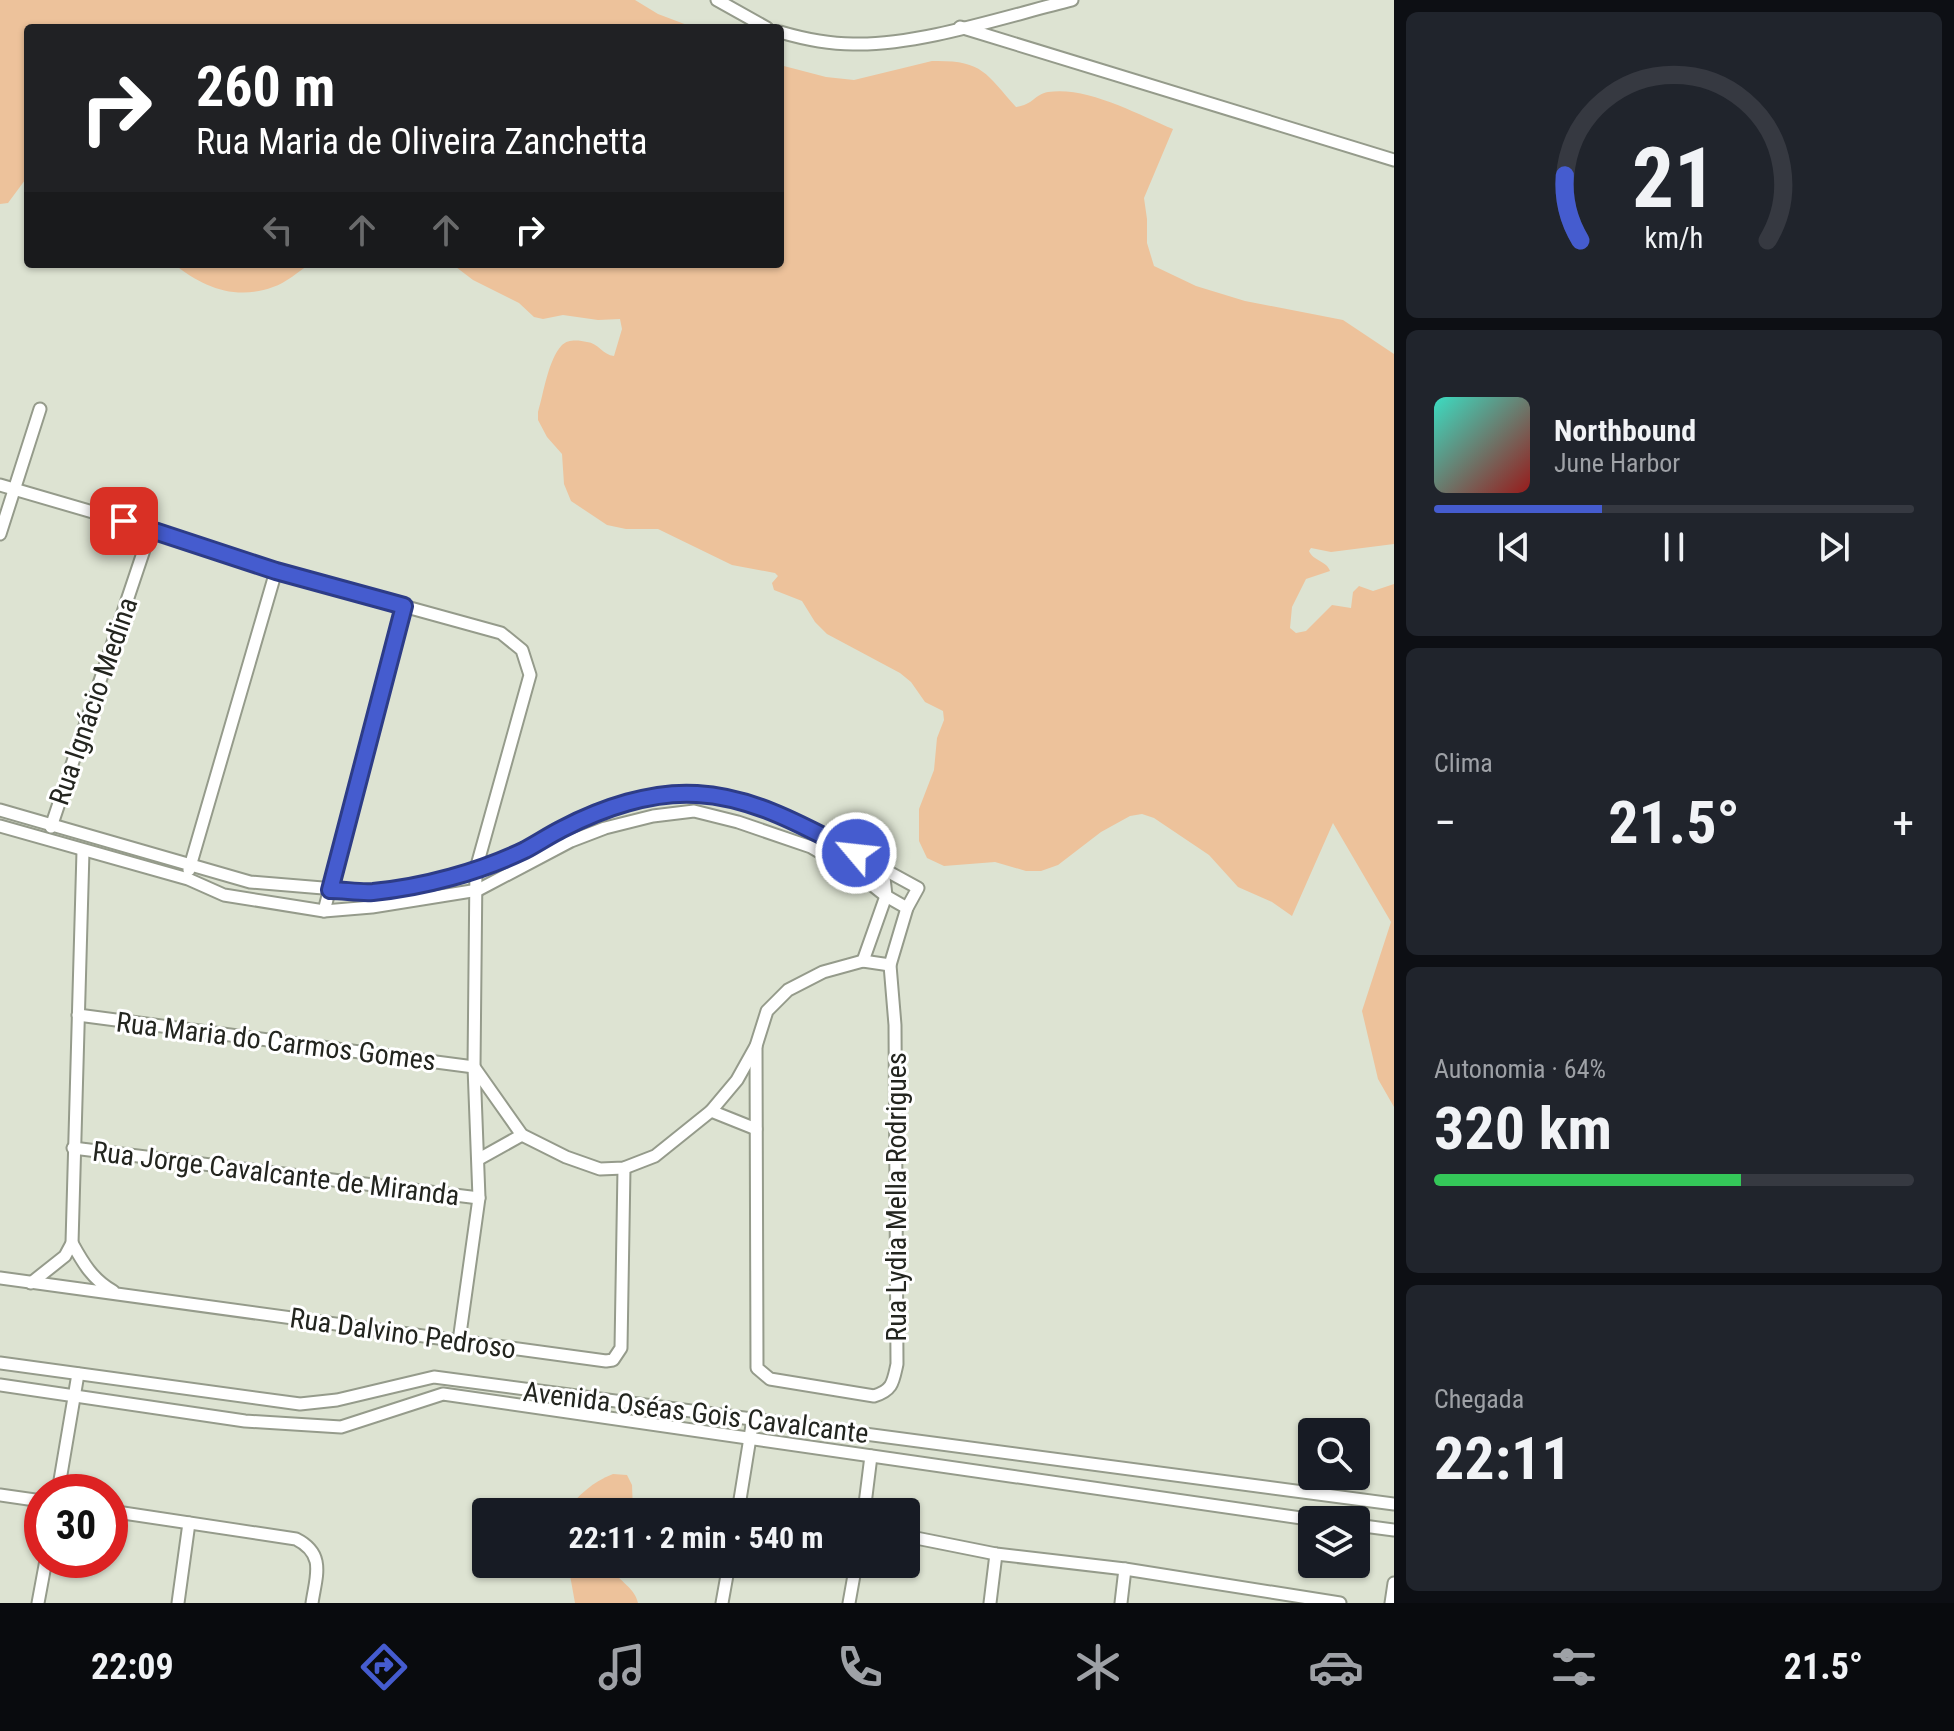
<!DOCTYPE html>
<html lang="pt">
<meta charset="utf-8">
<style>
body{margin:0;font-family:"Roboto Condensed",sans-serif;background:#20242c;color:#f1f3f6;height:100vh;display:flex;flex-direction:column;font-size:30px;white-space:nowrap}
*{box-sizing:border-box;margin:0}
p{font-size:26px;color:#9ea1a6}
.icon{flex:none;width:44px;height:44px;fill:none;stroke:currentColor;stroke-width:2;stroke-linecap:round;stroke-linejoin:round}
.map{position:relative;flex:1;overflow:hidden}
.sheet{display:flex;flex-direction:column;gap:12px;padding:12px;background:#0d0f14;width:560px}
.sheet>*{flex:none}
.banner{position:absolute;left:24px;top:24px;width:760px;height:244px;border-radius:8px;box-shadow:0 2px 6px #0004;background:#202124;color:#fff;overflow:hidden}
.buttons{position:absolute;left:1298px;top:1418px;display:grid;gap:16px}
.buttons a{display:grid;place-items:center;width:72px;height:72px;border-radius:8px;background:#171b24;box-shadow:0 2px 6px #0004;font-size:40px}
.speed{position:absolute;left:24px;top:1474px;display:flex;gap:16px;font-size:40px;font-weight:700;text-align:center}
.speed>*{display:grid;place-content:center;width:104px;height:104px;border-radius:50%;background:#171b24;box-shadow:0 2px 6px #0004;line-height:1}
.speed .limit{border:12px solid #d22;background:#fff;color:#111}
.pin{position:absolute;display:grid;place-items:center;width:68px;height:68px;color:#fff;margin:-34px;border-radius:16px;box-shadow:0 4px 12px #0006}
.me{position:absolute;width:88px;margin:-44px;rotate:298deg;stroke-linejoin:round;filter:drop-shadow(0 0 6px #0008)}
.turn{display:flex;align-items:center;gap:28px;height:168px;padding:0 40px;font-size:36px}
.turn .icon{width:104px;height:104px;stroke-width:2.5}
.turn b{display:block;font-size:56px;line-height:68px}
.lanes{display:flex;align-items:center;height:76px;padding:0 40px;background:#0003;justify-content:center;gap:40px;direction:ltr}
.lanes .off{opacity:.35}
.big{font-size:60px;font-weight:700;line-height:1.1}
.sheet .card{flex:1;display:flex;flex-direction:column;justify-content:center;gap:12px;min-width:0;padding:0 28px;border-radius:12px;background:#20242c}
.sheet .dial{align-items:center;gap:0}
.dial svg{height:208px;overflow:visible;fill:none;stroke:#363941;stroke-width:7;stroke-linecap:round;text-anchor:middle}
.dial text{fill:#f1f3f6;stroke:none}
.song{display:flex;align-items:center;gap:24px}
.cover{width:96px;height:96px;border-radius:12px;background:linear-gradient(135deg,hsl(170 70% 55%),hsl(0 70% 35%))}
.played{height:8px;border-radius:4px;background:linear-gradient(90deg,#455ccf 35%,#363941 35%)}
.keys{display:flex;justify-content:space-around;direction:ltr}
.heat{display:flex;justify-content:space-between;align-items:center;font-size:44px;direction:ltr}
.charge{height:12px;border-radius:6px;background:linear-gradient(90deg,#34c759 64%,#363941 0)}
.trip{position:absolute;left:472px;top:1498px;width:448px;height:80px;border-radius:8px;background:#171b24;box-shadow:0 2px 6px #0004;font-weight:700;line-height:80px;text-align:center}
.tab-bar{display:flex;height:128px;justify-content:space-around;align-items:center;background:#090b0e;color:#9ea1a6}
.tab-bar .icon{width:56px;height:56px}
.tab-bar .active{color:#455ccf}
.tab-bar b{font-size:36px;color:#f1f3f6}
main{display:flex;flex:1;min-height:0}
.map>svg:first-child{display:block}
.green{fill:#edc29b}
.lines{fill:none;stroke-linecap:round;stroke-linejoin:round}
.street-casing{stroke:#959b8b;stroke-width:15}
.street{stroke:#fff;stroke-width:11}
.route-casing{stroke:#2d3c87;stroke-width:20}
.route{stroke:#455ccf;stroke-width:14}
.labels{text-anchor:middle;stroke-width:6;stroke-linejoin:round;paint-order:stroke}
.street-label{font-size:28px;fill:#23251f;stroke:#fff}
</style>
<main>
<div class="map">
<svg width="1394" height="1603" viewBox="0 0 1394 1603">
<rect width="100%" height="100%" fill="#dde3d2"/>
<g class="green">
<polygon points="0,0 635,0 658,14 695,28 28,28 28,176 8,203 0,204"/>
<path d="M 932,61 C 982,60 985,72 1016,107 C 1033,105 1035,94 1048,92 C 1087,86 1137,114 1173,129 L 1144,198 L 1147,219 L 1147,243 L 1154,266 L 1196,286 L 1245,301 L 1343,320 L 1394,354 L 1394,544 L 1331,552 L 1311,548 L 1309,551 C 1313,561 1327,561 1330,571 L 1306,579 L 1292,607 L 1290,628 L 1296,633 L 1306,631 L 1332,605 L 1351,608 L 1353,592 L 1359,586 L 1373,591 L 1394,584 L 1394,1107 L 1378,1079 L 1362,1011 L 1391,922 L 1333,823 L 1292,916 L 1272,902 L 1238,887 L 1209,855 L 1154,818 L 1142,814 L 1130,816 L 1101,832 L 1058,865 L 1041,871 L 1026,871 L 995,862 L 944,866 L 927,858 L 919,841 L 919,809 L 934,770 L 937,738 L 944,720 L 943,711 L 925,702 L 911,682 L 900,673 L 827,634 L 815,622 L 802,601 L 774,590 L 772,583 L 778,576 L 775,573 L 732,565 L 658,529 L 626,529 L 607,525 L 571,501 L 564,484 L 562,454 L 547,437 L 538,420 L 538,412 C 544,392 548,360 562,345 C 568,339 579,340 587,342 C 598,343 603,355 614,356 L 622,329 L 620,319 L 598,320 L 563,315 L 543,319 L 534,317 L 519,303 L 473,280 L 452,264 L 780,264 L 780,65 L 826,77 L 854,80 Z"/>
<path d="M 174,264 L 310,264 C 299,271 286,283 273,287 C 236,301 202,287 174,264 Z"/>
<path d="M 613,1474 L 627,1475 L 632,1485 L 633,1512 L 565,1512 C 579,1495 592,1482 613,1474 Z"/>
<path d="M 568,1564 L 609,1564 C 616,1581 634,1585 638,1603 L 575,1603 Z"/>
</g>
<g class="lines">
<g class="street-casing">
<g id="street">
<polyline points="717,0 767,28"/>
<polyline points="960,27 1394,160"/>
<path d="M 780,32 C 804,39 829,44 853,44 C 918,46 1007,16 1072,0"/>
<polyline points="0,485 151,529 276,571 501,633 522,650 530,675 476,869 474,1067 479,1198 459,1341"/>
<polyline points="0,534 40,409"/>
<path d="M 0,810 L 250,882 L 371,892 L 428,882 L 476,869 L 525,850 L 565,827 L 606,810 L 650,797 L 696,794 L 744,802 L 801,824 L 918,888 L 907,908 L 890,965 L 895,1025 L 897,1364 C 893,1382 893,1390 874,1396 L 770,1379 L 757,1368 L 756,1046"/>
<polyline points="0,826 188,879 224,895 324,911 372,907 478,890 571,841 605,828 653,816 694,811 738,822 811,847 862,877 886,896 907,908"/>
<polyline points="51,827 151,529"/>
<polyline points="189,870 276,571"/>
<polyline points="324,911 404,606"/>
<polyline points="863,961 886,896 883,868"/>
<polyline points="78,1015 474,1067 522,1135 566,1157 600,1169 624,1168 655,1156 711,1111 737,1080 756,1046 767,1011 788,990 823,972 863,961 890,965"/>
<polyline points="711,1111 756,1129"/>
<polyline points="73,1148 479,1198"/>
<polyline points="479,1159 522,1135"/>
<path d="M 72,1243 C 83,1263 93,1280 113,1291"/>
<polyline points="0,1278 606,1361 613,1360 621,1348 624,1168"/>
<polyline points="31,1283 65,1256 72,1243 83,851"/>
<polyline points="0,1363 300,1404 337,1400 434,1377 1394,1504"/>
<polyline points="0,1385 245,1421 341,1427 443,1394 1315,1520"/>
<polyline points="58,1492 78,1374"/>
<polyline points="0,1495 42,1501"/>
<path d="M 110,1511 L 296,1539 C 326,1554 316,1576 312,1603"/>
<polyline points="738,1512 753,1419"/>
<polyline points="864,1512 871,1456"/>
<polyline points="1356,1525 1394,1530"/>
<polyline points="906,1536 996,1554 1125,1569 1340,1603"/>
<polyline points="38,1603 46,1560"/>
<polyline points="178,1603 189,1523"/>
<polyline points="722,1603 729,1564"/>
<polyline points="849,1603 856,1564"/>
<polyline points="990,1603 996,1554"/>
<polyline points="1121,1603 1125,1569"/>
<polyline points="1391,1603 1394,1583"/>
</g>
</g>
<use href="#street" class="street"/>
</g>
<g class="lines">
<g class="route-casing">
<path id="route" d="M 124,521 L 276,571 L 404,606 L 330,890 C 344,890 359,893 373,892 C 424,887 479,872 525,850 C 538,843 550,835 562,829 C 602,808 652,791 697,794 C 754,797 806,827 856,853"/>
</g>
<use href="#route" class="route"/>
</g>
<g class="labels">
<g class="street-label">
<text transform="translate(93 701) rotate(-71)" y="10">Rua Ignácio Medina</text>
<text transform="translate(276 1041) rotate(7)" y="10">Rua Maria do Carmos Gomes</text>
<text transform="translate(276 1173) rotate(7)" y="10">Rua Jorge Cavalcante de Miranda</text>
<text transform="translate(896 1197) rotate(-90)" y="10">Rua Lydia Mella Rodrigues</text>
<text transform="translate(403 1333) rotate(8)" y="10">Rua Dalvino Pedroso</text>
<text transform="translate(696 1412) rotate(7)" y="10">Avenida Oséas Gois Cavalcante</text>
</g>
</g>
</svg>
<div class="buttons">
<a><svg class="icon" aria-label="search" viewBox="0 0 24 24"><circle cx="10" cy="10" r="6"/><path d="M15 15l6 6"/></svg></a>
<a><svg class="icon" aria-label="layers" viewBox="0 0 24 24"><path d="M12 4l9 5-9 5-9-5zM3 14l9 5 9-5"/></svg></a>
</div>
<div class="speed"><div class="limit">30</div></div>
<div class="pin" style="left:124px;top:521px;background:#d93025"><svg class="icon" aria-label="arrive" viewBox="0 0 24 24"><path d="M6 21V4h12l-3 4 3 4H6"/></svg></div>
<svg class="me" style="left:856px;top:853px" viewBox="-20 -20 40 40"><circle r="17" fill="#455ccf" stroke="#fff" stroke-width="3"/><path d="M0-11L8 9 0 5-8 9z" fill="#fff"/></svg>
<div class="trip">22:11 · 2 min · 540 m</div>
<div class="banner">
<div class="turn"><svg class="icon" aria-label="right" viewBox="0 0 24 24"><path d="M7 20v-9h11M14 6l5 5-5 5"/></svg><div><b>260 m</b>Rua Maria de Oliveira Zanchetta</div></div>
<div class="lanes"><svg class="icon off" aria-label="left" viewBox="0 0 24 24"><path d="M17 20v-9H6M10 6l-5 5 5 5"/></svg><svg class="icon off" aria-label="ahead" viewBox="0 0 24 24"><path d="M12 20V5M6 11l6-6 6 6"/></svg><svg class="icon off" aria-label="ahead" viewBox="0 0 24 24"><path d="M12 20V5M6 11l6-6 6 6"/></svg><svg class="icon" aria-label="right" viewBox="0 0 24 24"><path d="M7 20v-9h11M14 6l5 5-5 5"/></svg></div>
</div>
</div>
<section class="sheet">
<div class="card dial"><svg viewBox="0 0 100 80">
<path d="M14 69A42 42 0 1 1 86 69"/>
<path d="M14 69A42 42 0 0 1 8 44" stroke="#455ccf"/>
<text x="50" y="56" font-size="32" font-weight="700">21</text>
<text x="50" y="72" font-size="11">km/h</text>
</svg></div>
<div class="card">
<div class="song"><i class="cover"></i><div><b>Northbound</b><p>June Harbor</p></div></div>
<div class="played"></div>
<div class="keys"><svg class="icon" aria-label="previous" viewBox="0 0 24 24"><path d="M18 5L8 12l10 7zM5 5v14"/></svg><svg class="icon" aria-label="pause" viewBox="0 0 24 24"><path d="M8 5v14M16 5v14"/></svg><svg class="icon" aria-label="next" viewBox="0 0 24 24"><path d="M6 5l10 7-10 7zM19 5v14"/></svg></div>
</div>
<div class="card"><p>Clima</p>
<div class="heat"><a>−</a><b class="big">21.5°</b><a>+</a></div>
</div>
<div class="card"><p>Autonomia · 64%</p><b class="big">320 km</b><div class="charge"></div></div>
<div class="card"><p>Chegada</p><b class="big">22:11</b></div>
</section>
</main>
<nav class="tab-bar">
<b>22:09</b>
<svg class="icon active" aria-label="directions" viewBox="0 0 24 24"><path d="M12 3l9 9-9 9-9-9zM9 14v-3h6M13 9l2 2-2 2"/></svg>
<svg class="icon" aria-label="music" viewBox="0 0 24 24"><path d="M9 18V5l10-2v13"/><circle cx="6" cy="18" r="3"/><circle cx="16" cy="16" r="3"/></svg>
<svg class="icon" aria-label="phone" viewBox="0 0 24 24"><path d="M5 4h4l2 5-3 2q2 4 5 5l2-3 5 2v4C11 20 4 13 5 4z"/></svg>
<svg class="icon" aria-label="climate" viewBox="0 0 24 24"><path d="M12 3v18M4 7l16 10M4 17L20 7"/></svg>
<svg class="icon" aria-label="car" viewBox="0 0 24 24"><path d="M5 17H2v-5l4-1 3-4h7l3 4 3 1v5h-3M9 17h6M6 11h13"/><circle cx="7" cy="17" r="2"/><circle cx="17" cy="17" r="2"/></svg>
<svg class="icon" aria-label="filters" viewBox="0 0 24 24"><path d="M4 7h16M4 17h16"/><circle cx="9" cy="7" r="2"/><circle cx="15" cy="17" r="2"/></svg>
<b>21.5°</b>
</nav>
